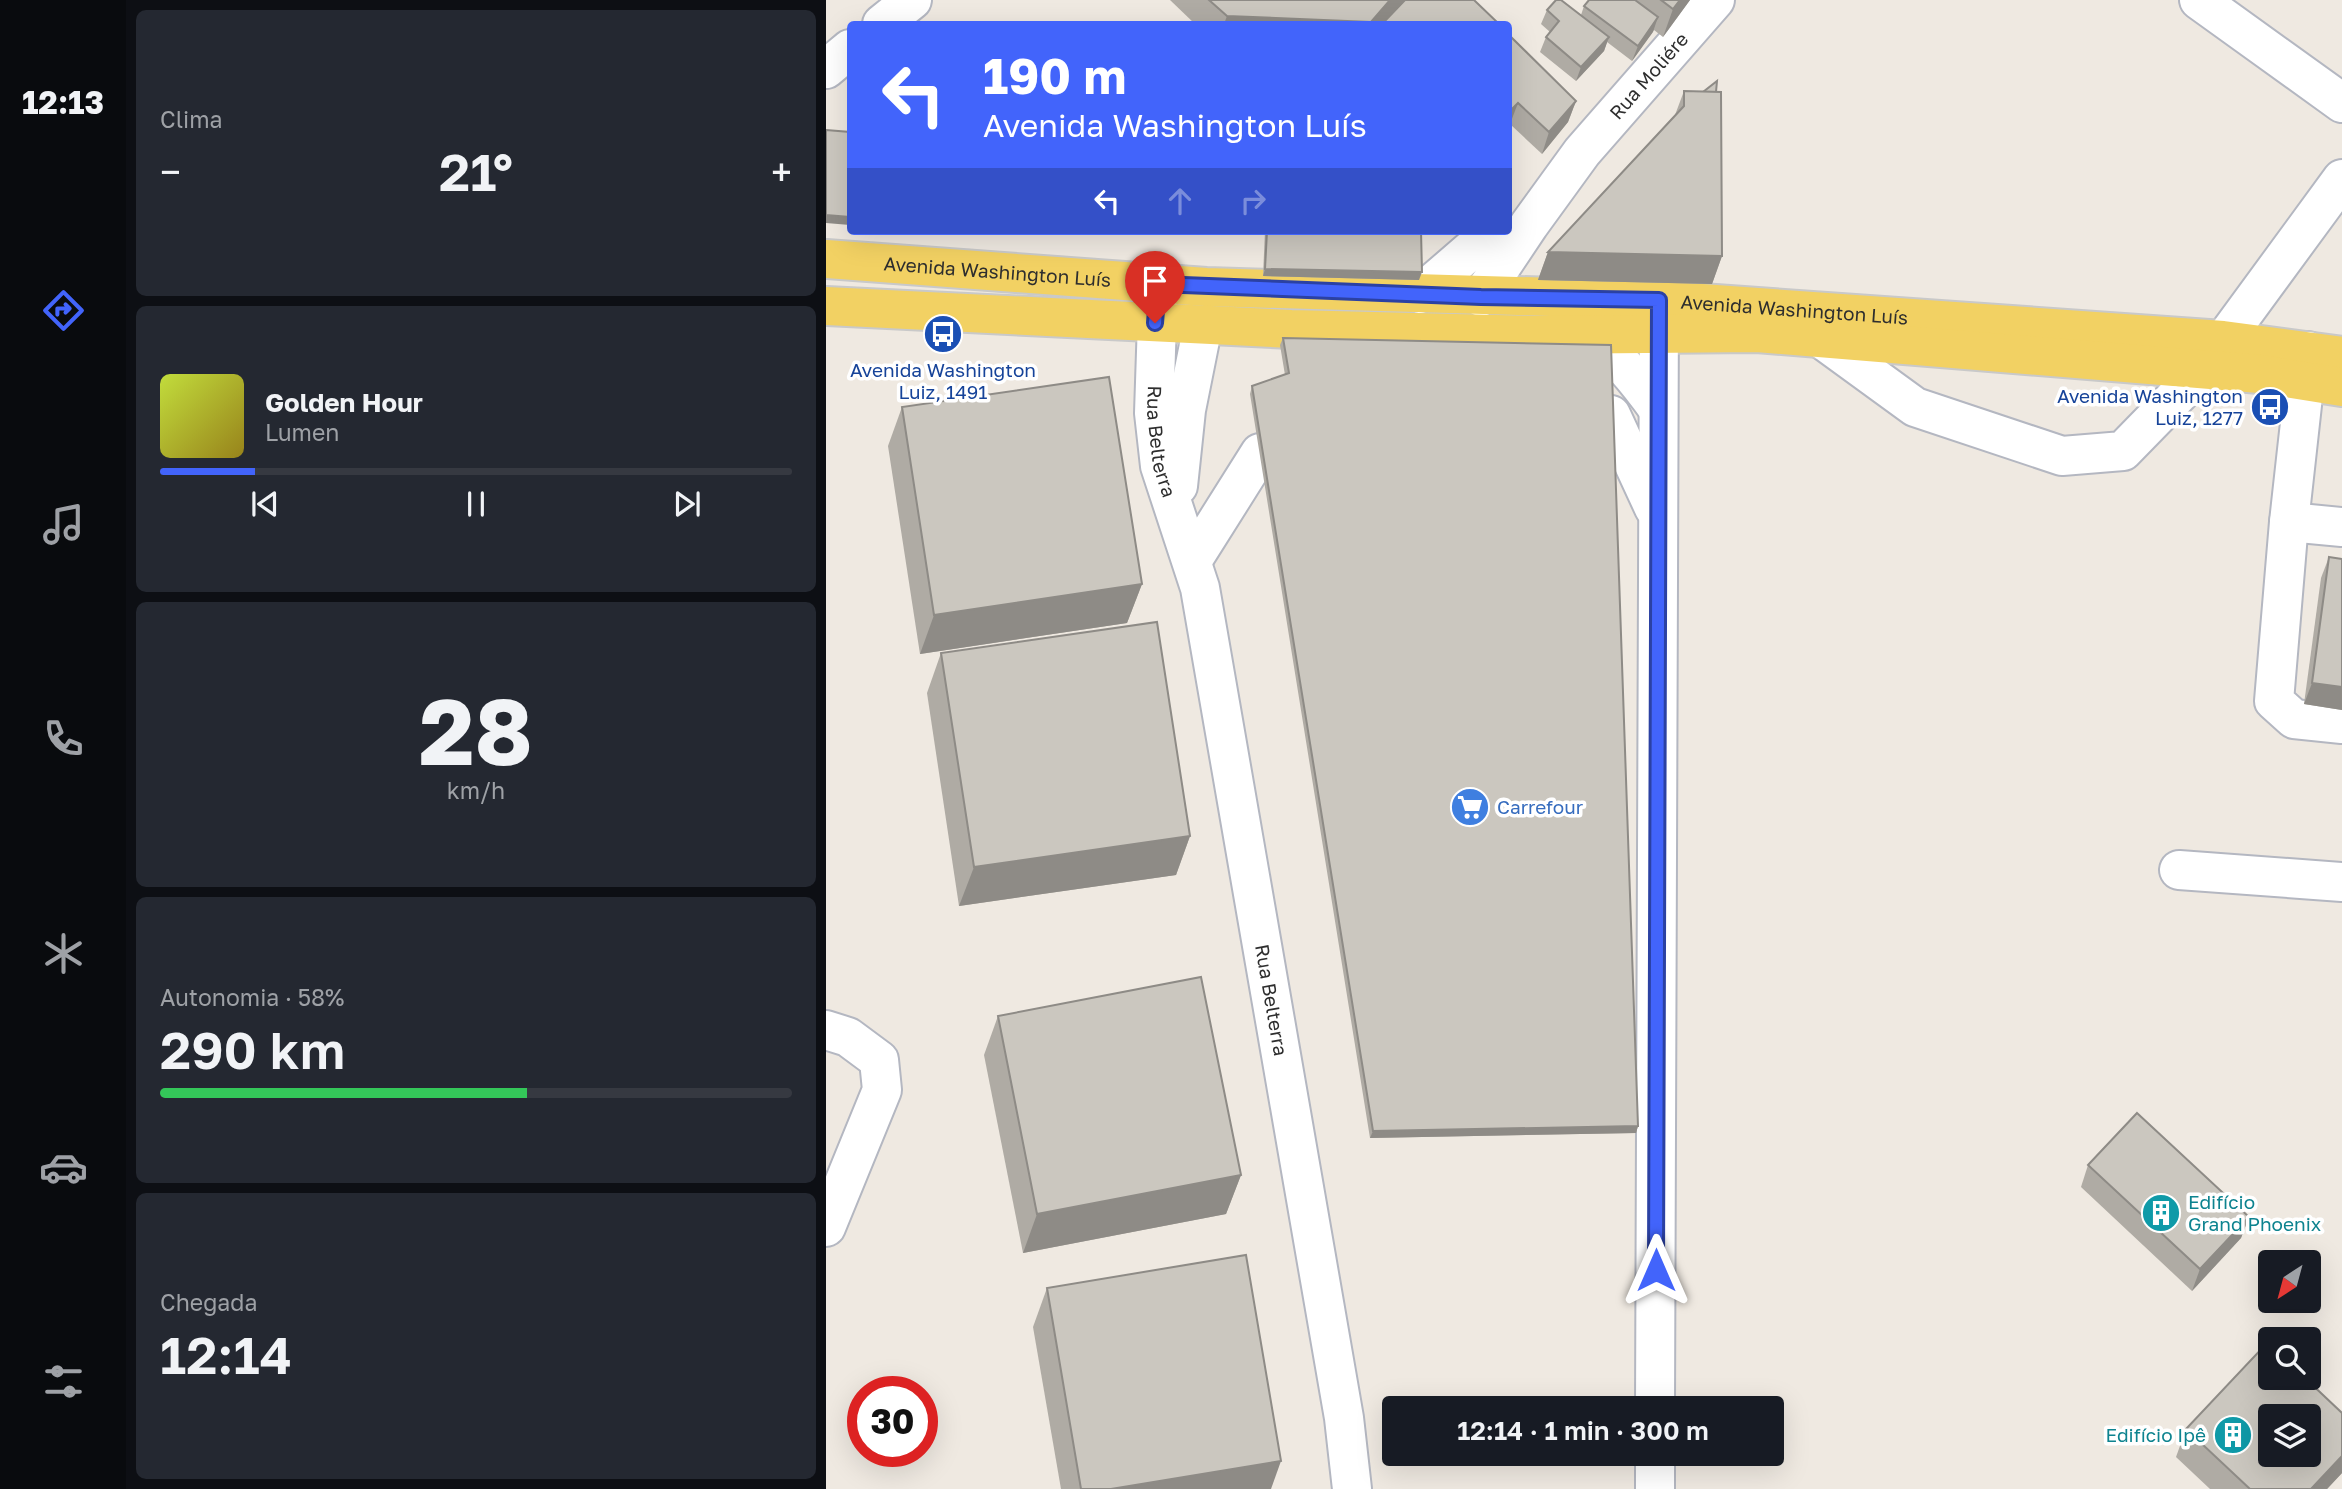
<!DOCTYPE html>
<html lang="pt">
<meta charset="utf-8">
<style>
body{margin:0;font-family:"Golos Text",sans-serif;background:#242831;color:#f1f3f6;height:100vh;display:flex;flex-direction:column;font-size:26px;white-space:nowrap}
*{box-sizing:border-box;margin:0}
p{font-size:23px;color:#9ea1a6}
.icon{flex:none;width:38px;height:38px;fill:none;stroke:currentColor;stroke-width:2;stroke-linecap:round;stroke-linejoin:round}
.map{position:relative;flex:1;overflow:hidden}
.panel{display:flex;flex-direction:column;gap:10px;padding:10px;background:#0d0f14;width:700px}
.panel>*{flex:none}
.banner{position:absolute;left:21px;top:21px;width:665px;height:214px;border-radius:7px;box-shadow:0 7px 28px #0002;background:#4264fb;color:#fff;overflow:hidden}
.needle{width:46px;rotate:216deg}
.buttons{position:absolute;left:1432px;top:1250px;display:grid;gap:14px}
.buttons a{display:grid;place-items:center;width:63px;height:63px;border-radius:7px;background:#171b24;box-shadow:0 7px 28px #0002;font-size:35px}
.speed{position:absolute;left:21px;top:1376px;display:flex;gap:14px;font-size:35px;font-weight:700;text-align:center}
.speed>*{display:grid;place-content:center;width:91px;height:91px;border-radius:50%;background:#171b24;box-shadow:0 7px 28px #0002;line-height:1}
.speed .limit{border:10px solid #d22;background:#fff;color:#111}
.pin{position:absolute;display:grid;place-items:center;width:60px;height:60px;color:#fff;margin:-72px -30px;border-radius:50% 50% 50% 0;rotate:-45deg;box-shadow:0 0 7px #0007}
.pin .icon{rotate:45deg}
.me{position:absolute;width:77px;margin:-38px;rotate:0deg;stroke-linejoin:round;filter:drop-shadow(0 0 5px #0008)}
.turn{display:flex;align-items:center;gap:24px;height:147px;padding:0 21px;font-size:32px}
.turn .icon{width:91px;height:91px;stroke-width:2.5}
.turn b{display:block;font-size:49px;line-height:60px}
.lanes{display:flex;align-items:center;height:66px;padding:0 21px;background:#0003;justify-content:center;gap:35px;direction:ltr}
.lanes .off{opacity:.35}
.big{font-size:52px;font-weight:600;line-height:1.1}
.panel .card{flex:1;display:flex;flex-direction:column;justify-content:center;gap:10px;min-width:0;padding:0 24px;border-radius:10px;background:#242831}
.panel .dial{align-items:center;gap:0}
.dial b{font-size:91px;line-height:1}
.song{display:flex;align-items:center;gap:21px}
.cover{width:84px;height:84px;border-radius:10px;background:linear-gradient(135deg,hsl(70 70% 55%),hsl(50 70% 35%))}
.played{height:7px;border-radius:4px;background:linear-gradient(90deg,#4264fb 15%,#363941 15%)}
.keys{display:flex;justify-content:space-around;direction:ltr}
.heat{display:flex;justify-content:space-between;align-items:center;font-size:38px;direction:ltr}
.charge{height:10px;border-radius:5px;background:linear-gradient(90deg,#34c759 58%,#363941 0)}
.trip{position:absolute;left:556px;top:1396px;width:402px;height:70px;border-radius:7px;background:#171b24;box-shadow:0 7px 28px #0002;font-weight:600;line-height:70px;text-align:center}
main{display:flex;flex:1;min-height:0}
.tabs{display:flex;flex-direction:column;width:126px;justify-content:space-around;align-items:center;background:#090b0e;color:#9ea1a6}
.tabs .icon{width:49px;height:49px}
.tabs .current{color:#4264fb}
.tabs b{font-size:32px;color:#f1f3f6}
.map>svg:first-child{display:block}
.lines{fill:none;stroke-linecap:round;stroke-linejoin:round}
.minor-casing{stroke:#b4b7c1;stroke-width:42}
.major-casing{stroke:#c9c9c9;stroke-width:42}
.minor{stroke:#fff;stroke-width:38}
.major{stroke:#f2d163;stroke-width:38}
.wall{fill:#afaba4}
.shaded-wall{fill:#8e8b86}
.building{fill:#cbc7bf;stroke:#8e8b86;stroke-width:2;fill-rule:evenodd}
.route-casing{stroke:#2b41a3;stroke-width:18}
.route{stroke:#4264fb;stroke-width:12}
.labels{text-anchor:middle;stroke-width:7;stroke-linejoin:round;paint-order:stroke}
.street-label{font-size:19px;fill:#2e2e2e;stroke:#fff}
.transit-label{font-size:19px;fill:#164399;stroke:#fff}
.shop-label{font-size:19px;fill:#366cbe;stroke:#fff;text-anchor:start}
.culture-label{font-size:19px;fill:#0d838f;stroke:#fff;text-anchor:start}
</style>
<main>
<nav class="tabs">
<b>12:13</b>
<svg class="icon current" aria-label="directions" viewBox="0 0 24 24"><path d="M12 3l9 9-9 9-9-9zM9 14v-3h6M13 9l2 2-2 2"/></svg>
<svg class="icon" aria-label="music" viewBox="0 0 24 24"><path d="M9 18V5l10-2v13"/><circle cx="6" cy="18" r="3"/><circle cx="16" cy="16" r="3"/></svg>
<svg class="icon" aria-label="phone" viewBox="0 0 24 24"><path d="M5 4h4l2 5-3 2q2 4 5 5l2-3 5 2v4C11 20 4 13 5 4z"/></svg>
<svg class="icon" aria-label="climate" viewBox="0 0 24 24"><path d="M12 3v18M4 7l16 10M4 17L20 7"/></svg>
<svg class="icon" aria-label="car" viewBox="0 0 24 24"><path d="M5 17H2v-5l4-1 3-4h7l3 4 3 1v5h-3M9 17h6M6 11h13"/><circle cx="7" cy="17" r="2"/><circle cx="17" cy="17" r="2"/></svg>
<svg class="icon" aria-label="filters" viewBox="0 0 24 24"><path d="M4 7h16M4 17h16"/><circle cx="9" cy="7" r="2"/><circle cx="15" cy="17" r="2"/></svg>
</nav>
<section class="panel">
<div class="card"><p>Clima</p>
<div class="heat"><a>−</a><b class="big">21°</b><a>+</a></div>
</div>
<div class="card">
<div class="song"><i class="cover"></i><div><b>Golden Hour</b><p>Lumen</p></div></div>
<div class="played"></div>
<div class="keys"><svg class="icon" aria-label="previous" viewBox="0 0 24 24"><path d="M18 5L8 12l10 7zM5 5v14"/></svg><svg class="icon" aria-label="pause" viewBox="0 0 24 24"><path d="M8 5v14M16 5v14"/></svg><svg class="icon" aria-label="next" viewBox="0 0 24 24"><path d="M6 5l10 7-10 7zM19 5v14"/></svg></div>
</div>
<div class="card dial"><b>28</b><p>km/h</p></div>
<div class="card"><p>Autonomia · 58%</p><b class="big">290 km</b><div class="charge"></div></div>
<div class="card"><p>Chegada</p><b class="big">12:14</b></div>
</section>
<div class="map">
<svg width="1516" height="1489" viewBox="0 0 1516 1489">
<rect width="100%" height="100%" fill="#efe9e1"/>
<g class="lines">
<g class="minor-casing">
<g id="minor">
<polyline points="1373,0 1516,103"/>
<polyline points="56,24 86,0"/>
<polyline points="0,69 24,49"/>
<path id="s1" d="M 332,290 L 328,413 L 334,466 L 374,588 L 518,1418 L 526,1489"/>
<polyline points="594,294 667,231"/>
<path id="s2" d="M 655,297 L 703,225 L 756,152 L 889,0"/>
<path d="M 762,334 C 791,355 811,380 832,409"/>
<polyline points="997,340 1089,407 1236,456 1297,451 1376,370 1516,179"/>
<polyline points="1482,351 1463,522 1448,701 1468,719 1516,724"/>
<polyline points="785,415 828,508"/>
<polyline points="352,486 360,410 377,325"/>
<polyline points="1463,522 1516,527"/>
<polyline points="366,561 434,453"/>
<polyline points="1353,870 1516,882"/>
<polyline points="0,1030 22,1037 53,1060 56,1090 0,1227"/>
<polyline points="829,1409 833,303"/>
<polyline points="829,1489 829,1454"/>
</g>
</g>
<g class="major-casing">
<g id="major">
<path id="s3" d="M 0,259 L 380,287 L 833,300 L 1397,340 L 1516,356"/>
<polyline points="0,306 465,329 707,335 931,333 1434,374 1516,387"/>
</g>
</g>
<use href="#minor" class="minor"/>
<use href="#major" class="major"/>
</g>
<g class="wall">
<polygon points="344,0 579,0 673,24 369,24"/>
<polygon points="763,0 864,0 837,37 828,30 806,61 781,42 778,51 750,81 714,52 720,37 724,32 715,24 721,10 755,15 758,6"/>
<polygon points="682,34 750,101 742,122 716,154 684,124"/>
<polygon points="858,91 890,92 896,256 886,284 712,280 722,252 849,115"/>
<polygon points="439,231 595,231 593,280 437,276"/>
<polygon points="457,338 812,1126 810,1133 544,1138 424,394 426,386 459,375 454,345"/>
<polygon points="76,407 316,584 301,623 94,654 62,446"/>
<polygon points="1503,557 1516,559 1516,710 1478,704 1495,578"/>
<polygon points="115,653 364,836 350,875 133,906 101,693"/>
<polygon points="172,1016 415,1175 400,1214 197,1253 158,1055"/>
<polygon points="1262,1165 1423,1217 1415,1238 1366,1291 1255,1187"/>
<polygon points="221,1288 445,1489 235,1489 207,1327"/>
<polygon points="1516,1413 1516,1473 1501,1489 1384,1489 1350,1457 1360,1429"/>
</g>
<g class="shaded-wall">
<polygon points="564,0 579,0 557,24 398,24 401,16"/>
<polygon points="854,0 864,0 837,37 847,9"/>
<polygon points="832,17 827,32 806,61 812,46"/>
<polygon points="783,37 778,51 750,81 755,67"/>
<polygon points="750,101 742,122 716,154 723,132"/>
<polygon points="692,103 684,124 682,126 682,113"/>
<polygon points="0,215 24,217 24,225 0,223"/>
<polygon points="722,252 896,256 886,284 712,280"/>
<polygon points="439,269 596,272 593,280 437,276"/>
<polygon points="316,584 301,623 94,654 108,615"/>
<polygon points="1486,683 1516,687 1516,710 1478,704"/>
<polygon points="364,836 350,875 133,906 148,867"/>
<polygon points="812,1126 810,1133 544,1138 547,1131"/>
<polygon points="415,1175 400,1214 197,1253 211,1214"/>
<polygon points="1423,1217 1415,1238 1366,1291 1374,1269"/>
<polygon points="1516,1456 1516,1473 1501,1489 1485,1489"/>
<polygon points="455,1461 445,1489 285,1489"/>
</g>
<g class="building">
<polygon points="383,0 564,0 545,22 401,16"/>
<polygon points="579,0 648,0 673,24 556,24"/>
<polygon points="730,0 735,0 783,37 755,67 720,37 733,21 721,10"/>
<polygon points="763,0 809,0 832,17 812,46 758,6"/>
<polygon points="835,0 854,0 847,9"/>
<polygon points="682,34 750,101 723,132 692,103 682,113"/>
<polygon points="891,81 890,92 877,92"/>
<polygon points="858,91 895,92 896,256 722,252 858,106"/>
<polygon points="0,130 24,132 24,217 0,215"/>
<polygon points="441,231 595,231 596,272 439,269"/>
<polygon points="457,338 785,345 812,1126 547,1131 426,386 463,373"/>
<polygon points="283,377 316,584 108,615 76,407"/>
<polygon points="1503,557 1516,559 1516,687 1486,683"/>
<polygon points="331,622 364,836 148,867 115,653"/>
<polygon points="375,977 415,1175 211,1214 172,1016"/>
<polygon points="1311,1113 1423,1217 1374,1269 1262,1165"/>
<polygon points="420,1255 455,1461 285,1489 255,1489 221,1288"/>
<path d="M 1441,1343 L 1444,1345 L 1444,1377 L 1478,1377 L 1516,1413 L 1516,1456 L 1485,1489 L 1424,1489 L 1360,1429 ZM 1444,1416 L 1482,1416 L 1482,1454 L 1444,1454 Z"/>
</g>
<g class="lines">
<g class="route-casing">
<polyline id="route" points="329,323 332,284 655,297 833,300 830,1270"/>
</g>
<use href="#route" class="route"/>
</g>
<defs>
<g id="bus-disc" transform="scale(2.0125)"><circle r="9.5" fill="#1a4fb4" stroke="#fff"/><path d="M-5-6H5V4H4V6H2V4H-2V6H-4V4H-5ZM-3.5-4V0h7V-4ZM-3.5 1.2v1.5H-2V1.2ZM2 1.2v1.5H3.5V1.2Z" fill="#fff"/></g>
<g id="supermarket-disc" transform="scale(2.0125)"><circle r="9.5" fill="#3f7fe0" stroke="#fff"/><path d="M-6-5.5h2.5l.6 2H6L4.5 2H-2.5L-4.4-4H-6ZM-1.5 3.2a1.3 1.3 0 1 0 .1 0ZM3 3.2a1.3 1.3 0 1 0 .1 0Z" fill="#fff"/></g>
<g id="building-disc" transform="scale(2.0125)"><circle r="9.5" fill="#0f9aa8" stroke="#fff"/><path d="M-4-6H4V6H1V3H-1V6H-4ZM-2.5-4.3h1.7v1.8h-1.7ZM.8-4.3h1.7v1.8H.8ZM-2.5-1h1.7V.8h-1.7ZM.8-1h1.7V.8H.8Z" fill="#fff"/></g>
</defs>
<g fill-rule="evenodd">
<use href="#bus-disc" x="117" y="334"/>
<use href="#bus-disc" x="1444" y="407"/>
<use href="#supermarket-disc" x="644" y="807"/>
<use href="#building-disc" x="1335" y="1213"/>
<use href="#building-disc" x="1407" y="1435"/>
</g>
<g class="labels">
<g class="street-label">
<text dy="7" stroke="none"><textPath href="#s2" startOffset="278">Rua Moliére</textPath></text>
<text dy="7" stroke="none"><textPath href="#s3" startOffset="172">Avenida Washington Luís</textPath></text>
<text dy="7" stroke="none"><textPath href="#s3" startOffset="970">Avenida Washington Luís</textPath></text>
<text dy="7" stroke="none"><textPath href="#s1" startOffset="152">Rua Belterra</textPath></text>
<text dy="7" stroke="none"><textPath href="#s1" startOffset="723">Rua Belterra</textPath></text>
</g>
<g class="transit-label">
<text x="117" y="377">Avenida Washington<tspan x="117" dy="22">Luiz, 1491</tspan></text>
<text x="1417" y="403" text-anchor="end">Avenida Washington<tspan x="1417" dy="22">Luiz, 1277</tspan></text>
</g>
<g class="shop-label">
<text x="671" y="814">Carrefour</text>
</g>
<g class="culture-label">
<text x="1362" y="1209">Edifício<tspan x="1362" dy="22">Grand Phoenix</tspan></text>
<text x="1380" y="1442" text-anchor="end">Edifício Ipê</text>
</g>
</g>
</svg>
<div class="buttons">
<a><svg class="needle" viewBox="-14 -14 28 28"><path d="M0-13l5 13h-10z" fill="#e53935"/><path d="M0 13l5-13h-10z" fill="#9ea1a6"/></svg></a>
<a><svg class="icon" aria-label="search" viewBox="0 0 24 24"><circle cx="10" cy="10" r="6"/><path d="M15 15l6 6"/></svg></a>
<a><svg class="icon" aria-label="layers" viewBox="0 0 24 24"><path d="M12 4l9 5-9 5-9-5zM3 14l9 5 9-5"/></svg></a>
</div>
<div class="speed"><div class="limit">30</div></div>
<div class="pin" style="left:329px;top:323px;background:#d93025"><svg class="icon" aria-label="arrive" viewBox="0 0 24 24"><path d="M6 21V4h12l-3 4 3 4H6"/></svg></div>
<svg class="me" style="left:830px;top:1270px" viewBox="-20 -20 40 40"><path d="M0-17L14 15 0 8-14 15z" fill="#4264fb" stroke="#fff" stroke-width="4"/></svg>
<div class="trip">12:14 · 1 min · 300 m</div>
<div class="banner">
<div class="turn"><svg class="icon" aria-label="left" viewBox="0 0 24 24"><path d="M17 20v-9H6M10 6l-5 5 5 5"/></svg><div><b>190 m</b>Avenida Washington Luís</div></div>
<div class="lanes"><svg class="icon" aria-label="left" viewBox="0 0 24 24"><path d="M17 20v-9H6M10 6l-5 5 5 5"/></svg><svg class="icon off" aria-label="ahead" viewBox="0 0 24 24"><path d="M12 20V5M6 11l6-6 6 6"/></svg><svg class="icon off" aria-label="right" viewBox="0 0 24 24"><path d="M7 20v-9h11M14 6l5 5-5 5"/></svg></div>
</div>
</div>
</main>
